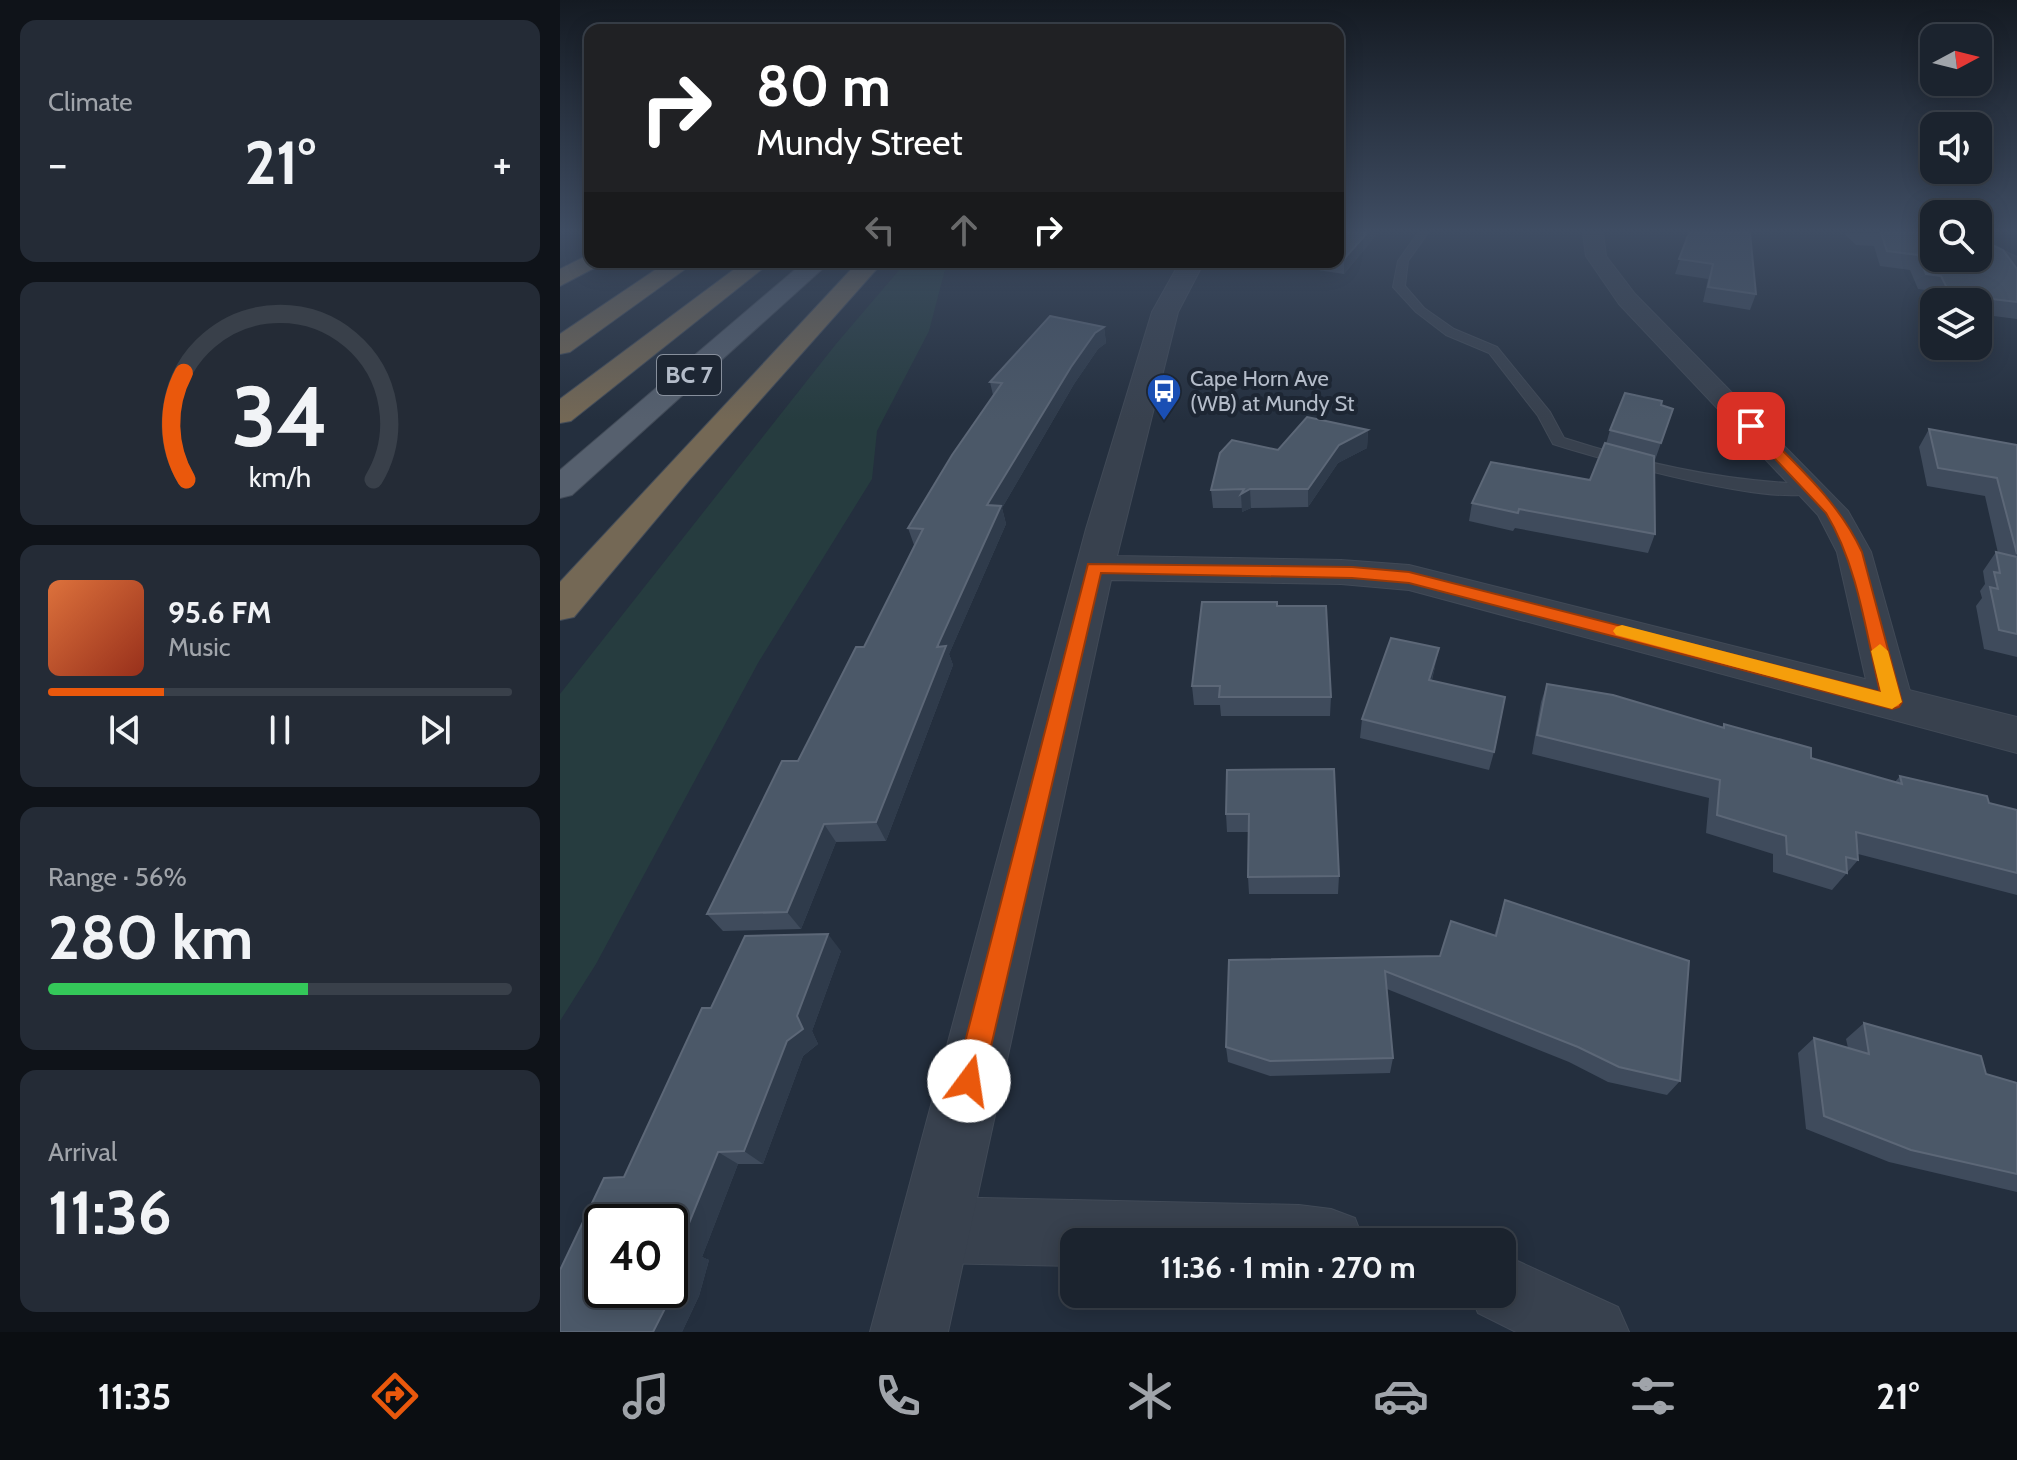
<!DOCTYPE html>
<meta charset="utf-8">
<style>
body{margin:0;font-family:Cabin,sans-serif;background:#242b36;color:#f1f3f6;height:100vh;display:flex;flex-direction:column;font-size:30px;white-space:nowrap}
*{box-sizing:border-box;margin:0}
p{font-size:26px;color:#a0a4aa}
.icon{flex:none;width:44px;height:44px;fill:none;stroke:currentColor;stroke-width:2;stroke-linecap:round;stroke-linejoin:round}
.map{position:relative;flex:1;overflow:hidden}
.details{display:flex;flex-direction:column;gap:20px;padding:20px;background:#0f1319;width:560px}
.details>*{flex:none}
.banner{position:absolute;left:24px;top:24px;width:760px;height:244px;border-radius:16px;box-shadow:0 4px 20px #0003,0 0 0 2px #39404a;background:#202124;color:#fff;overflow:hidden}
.needle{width:52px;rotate:83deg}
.controls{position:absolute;left:1360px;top:24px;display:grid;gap:16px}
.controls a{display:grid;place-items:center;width:72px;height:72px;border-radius:16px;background:#1b232e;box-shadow:0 4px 20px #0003,0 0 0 2px #39404a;font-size:40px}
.speed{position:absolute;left:24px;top:1204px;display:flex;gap:16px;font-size:40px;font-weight:700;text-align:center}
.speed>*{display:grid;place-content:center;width:104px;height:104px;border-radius:50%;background:#1b232e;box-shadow:0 4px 20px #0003,0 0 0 2px #39404a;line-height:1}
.speed .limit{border:4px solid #111;border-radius:12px;background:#fff;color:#111}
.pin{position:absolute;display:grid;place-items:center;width:68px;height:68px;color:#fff;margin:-34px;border-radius:16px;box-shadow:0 4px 12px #0006}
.me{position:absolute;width:88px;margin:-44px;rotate:14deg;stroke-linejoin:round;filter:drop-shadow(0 0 6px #0008)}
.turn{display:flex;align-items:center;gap:28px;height:168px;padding:0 40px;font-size:36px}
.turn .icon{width:104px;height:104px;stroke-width:2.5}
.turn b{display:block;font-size:56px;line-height:68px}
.lanes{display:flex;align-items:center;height:76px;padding:0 40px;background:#0003;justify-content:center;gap:40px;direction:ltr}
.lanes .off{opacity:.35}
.big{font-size:60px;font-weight:700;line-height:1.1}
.details .tile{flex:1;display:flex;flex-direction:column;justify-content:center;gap:12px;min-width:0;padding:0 28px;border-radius:16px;background:#242b36}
.details .dial{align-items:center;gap:0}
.dial svg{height:208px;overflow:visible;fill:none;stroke:#39404a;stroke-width:7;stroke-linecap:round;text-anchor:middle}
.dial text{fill:#f1f3f6;stroke:none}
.song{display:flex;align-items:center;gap:24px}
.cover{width:96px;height:96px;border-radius:12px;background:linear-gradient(135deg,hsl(20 70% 55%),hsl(10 70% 35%))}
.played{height:8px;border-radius:4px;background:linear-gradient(90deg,#ea580c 25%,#39404a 25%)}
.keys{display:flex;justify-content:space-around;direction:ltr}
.heat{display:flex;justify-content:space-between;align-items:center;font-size:44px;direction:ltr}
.charge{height:12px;border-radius:6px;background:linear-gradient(90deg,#34c759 56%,#39404a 0)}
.trip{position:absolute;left:500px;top:1228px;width:456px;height:80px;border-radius:16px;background:#1b232e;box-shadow:0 4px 20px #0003,0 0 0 2px #39404a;font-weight:700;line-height:80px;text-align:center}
.tab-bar{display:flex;height:128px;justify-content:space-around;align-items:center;background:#0b0e12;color:#a0a4aa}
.tab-bar .icon{width:56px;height:56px}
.tab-bar .current{color:#ea580c}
.tab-bar b{font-size:36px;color:#f1f3f6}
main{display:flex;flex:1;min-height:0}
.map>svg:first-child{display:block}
.green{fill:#263c3f}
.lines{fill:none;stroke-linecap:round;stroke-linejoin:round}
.service-casing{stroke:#414a57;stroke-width:2}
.minor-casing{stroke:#414a57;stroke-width:2}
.tertiary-casing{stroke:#414a57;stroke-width:2}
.primary-casing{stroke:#414a57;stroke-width:2}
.motorway-casing{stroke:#434c59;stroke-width:2}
.service{fill:#38414e;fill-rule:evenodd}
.minor{fill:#38414e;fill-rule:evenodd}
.tertiary{fill:#38414e;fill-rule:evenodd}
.primary{fill:#56606e;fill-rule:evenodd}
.motorway{fill:#746855;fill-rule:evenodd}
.wall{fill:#3f4b5c}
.shaded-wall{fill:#2f3b4b}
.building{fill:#4b5868;stroke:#5c6777;stroke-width:2;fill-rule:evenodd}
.route{fill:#ea580c;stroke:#983908;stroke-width:2}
.slow{fill:#f59e0b}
.labels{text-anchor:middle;stroke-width:8;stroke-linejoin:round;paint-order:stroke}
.far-poi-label{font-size:22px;fill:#b4bcc9;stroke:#1d2633;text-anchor:start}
.shield{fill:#1d2633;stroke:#878f9c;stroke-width:2}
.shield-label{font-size:24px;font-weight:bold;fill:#b4bcc9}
</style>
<main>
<section class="details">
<div class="tile"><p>Climate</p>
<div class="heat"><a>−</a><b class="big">21°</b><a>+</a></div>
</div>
<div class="tile dial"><svg viewBox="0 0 100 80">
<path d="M14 69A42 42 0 1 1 86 69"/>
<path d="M14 69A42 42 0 0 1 13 28" stroke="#ea580c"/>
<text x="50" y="56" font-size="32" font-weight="700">34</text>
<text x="50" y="72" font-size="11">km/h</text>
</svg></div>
<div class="tile">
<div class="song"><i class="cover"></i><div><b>95.6 FM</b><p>Music</p></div></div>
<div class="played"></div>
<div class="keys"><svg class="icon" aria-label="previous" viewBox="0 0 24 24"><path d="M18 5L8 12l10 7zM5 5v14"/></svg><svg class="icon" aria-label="pause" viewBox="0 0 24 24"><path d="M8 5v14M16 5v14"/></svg><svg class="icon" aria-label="next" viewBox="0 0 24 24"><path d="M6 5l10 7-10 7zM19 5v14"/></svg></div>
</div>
<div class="tile"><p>Range · 56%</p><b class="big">280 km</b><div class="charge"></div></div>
<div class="tile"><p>Arrival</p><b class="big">11:36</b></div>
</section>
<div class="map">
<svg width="1457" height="1332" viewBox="0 0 1457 1332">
<rect width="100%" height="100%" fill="#242f3e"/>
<polygon class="green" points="346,262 387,262 369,331 317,431 312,479 198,663 36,964 0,1021 0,694 276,344"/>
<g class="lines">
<g class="service-casing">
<path id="service" d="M 858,233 L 868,233 L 848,261 L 845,286 L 864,308 L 894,329 L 937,347 L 990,412 L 1004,438 C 1085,464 1166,482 1252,484 L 1260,489 C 1232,514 1033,457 993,444 L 978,416 L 929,353 L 886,335 L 856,312 L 833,287 L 838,261 Z"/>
</g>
<g class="minor-casing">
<g id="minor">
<polygon points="1023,233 1043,233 1046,256 1075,294 1288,511 1311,552 1353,702 1347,713 1332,717 1317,713 1311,702 1277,552 1258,515 1059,304 1026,256"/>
<polygon points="1418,239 1457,257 1457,272 1418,253"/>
<polygon points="373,1197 739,1205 771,1209 795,1218 804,1242 514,1242 514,1266 373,1263 350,1253 340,1230 350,1207"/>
<polygon points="942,1254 1058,1307 1069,1332 956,1332 918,1313 910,1294 942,1294"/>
</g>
</g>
<g class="tertiary-casing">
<polygon id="tertiary" points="620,262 644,262 618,312 557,556 781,560 849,565 1457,717 1457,753 849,590 781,584 551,580 388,1332 310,1332 526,529 592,312"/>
</g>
<g class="primary-casing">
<polygon id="primary" points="244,262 270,262 12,495 0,498 0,470"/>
</g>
<g class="motorway-casing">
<g id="motorway">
<polygon points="30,254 30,262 41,262 38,266 0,286 0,269"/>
<polygon points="107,262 135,262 10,352 0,354 0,334"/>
<polygon points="184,262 211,262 11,421 0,423 0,399"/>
<polygon points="298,262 323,262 130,479 14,617 0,620 0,582"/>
</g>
</g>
<use href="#service" class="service"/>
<use href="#minor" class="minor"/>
<use href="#tertiary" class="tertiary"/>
<use href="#primary" class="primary"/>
<use href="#motorway" class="motorway"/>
</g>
<g class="wall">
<polygon points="778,233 818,233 784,274 738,267 738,262 778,262"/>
<polygon points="1129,233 1196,294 1190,310 1143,302 1148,279 1115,274"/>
<polygon points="1284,233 1374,233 1424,241 1457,269 1457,319 1418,314 1418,302 1378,302 1373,291 1358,289 1350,270 1320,266 1314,246 1296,245"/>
<polygon points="521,262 559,262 552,267"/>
<polygon points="544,327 546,343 538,349 514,384 442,508 446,524 389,654 393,665 326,841 276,842 241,929 163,931 147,914 304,647 354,545 348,528 433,395 430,382"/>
<polygon points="1101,405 1113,409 1095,460 1094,460 1095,534 1088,553 955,528 953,531 909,521 912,503 1030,480 1046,444 1050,430"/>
<polygon points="1369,429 1457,445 1457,657 1424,649 1416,606 1422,598 1420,591 1425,584 1423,571 1436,552 1438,553 1425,496 1367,486 1359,447"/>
<polygon points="808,430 807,448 778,463 748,507 691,508 682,512 682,508 653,508 651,490"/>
<polygon points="717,606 771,697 770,716 661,716 660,705 634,705 632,686"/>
<polygon points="875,667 872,680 934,752 929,770 800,738 802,719"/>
<polygon points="987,684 1162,727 1164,724 1251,758 1335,782 1340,776 1429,803 1457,810 1457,895 1298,854 1298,860 1272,890 1213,872 1213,854 1146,833 1149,798 972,754 981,702"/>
<polygon points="667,770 779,876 778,894 689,894 688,877 689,832 667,832 666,814"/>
<polygon points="945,900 1120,1081 1107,1095 1048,1082 1009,1062 827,989 833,1058 830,1073 710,1076 668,1062 666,1047 669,960 880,956 934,936"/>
<polygon points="281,951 252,1031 258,1044 243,1056 203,1164 178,1164 142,1257 149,1260 139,1296 122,1332 0,1332 64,1177 151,1008"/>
<polygon points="1304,1023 1426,1074 1457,1083 1457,1192 1329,1162 1246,1129 1238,1053 1254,1038 1288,1048 1286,1039"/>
</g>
<g class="shaded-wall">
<polygon points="807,233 818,233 784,274 784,259"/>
<polygon points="551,262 559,262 552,267"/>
<polygon points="544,327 546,343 538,349 514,384 442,508 446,524 389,654 393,665 326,841 316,822 427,505 511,367 535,333"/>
<polygon points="808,430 807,448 778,463 748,507 748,489 779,445"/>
<polygon points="690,489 691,508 682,512 681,494"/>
<polygon points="879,648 875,667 866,699 869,680"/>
<polygon points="264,824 276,842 241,929 227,912"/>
<polygon points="268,934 281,951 252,1031 258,1044 243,1056 203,1164 184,1151"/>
<polygon points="158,1152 178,1164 142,1257 149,1260 139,1296 122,1332 93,1332 118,1250"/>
</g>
<g class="building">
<polygon points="778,233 807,233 784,259 778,258"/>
<polygon points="1129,233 1190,233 1196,294 1148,287 1153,264 1119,259"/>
<polygon points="1321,233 1374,233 1374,258 1418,258 1418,233 1424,233 1424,241 1443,250 1457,269 1457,302 1390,294 1381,276 1366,274 1358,255 1327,251"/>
<polygon points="490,316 544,327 535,333 511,367 427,505 441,506 377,647 386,646 316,822 264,824 227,912 147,914 222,761 238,761 296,647 304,647 363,529 348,528 392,455 442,383 430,382"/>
<polygon points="1065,393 1102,401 1101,405 1113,409 1101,443 1050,430"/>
<polygon points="747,417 808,430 779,445 748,489 690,489 681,494 684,489 651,490 660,453 672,440 718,450"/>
<polygon points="1369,429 1457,445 1457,554 1437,478 1378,468"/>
<polygon points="1045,443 1094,456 1095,534 959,509 958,513 912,503 931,462 1030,480"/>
<polygon points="1436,552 1457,557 1457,634 1439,630 1430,587 1438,589 1434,572 1440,573"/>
<polygon points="642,602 717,602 717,606 766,606 771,697 659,697 660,686 632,686"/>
<polygon points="831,638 879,648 869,680 945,697 934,752 802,719"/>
<polygon points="987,684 1053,695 1164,728 1164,724 1251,748 1251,758 1342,784 1340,776 1427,796 1429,803 1457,810 1457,873 1296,832 1298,860 1286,857 1287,873 1227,854 1226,836 1157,815 1160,780 977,735"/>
<polygon points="774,769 779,876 688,877 689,814 666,814 667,770"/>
<polygon points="945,900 1129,961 1120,1081 1059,1067 1018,1047 825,971 833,1058 710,1061 666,1047 669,960 880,956 891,921 936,936"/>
<path d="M 268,934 L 237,1016 L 243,1029 L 227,1041 L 184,1151 L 158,1152 L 118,1250 L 127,1250 L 116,1287 L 93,1332 L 0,1332 L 0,1270 L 44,1178 L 64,1177 L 142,1008 L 151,1008 L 185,936 ZM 42,1222 L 110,1222 L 110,1290 L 42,1290 Z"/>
<polygon points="1304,1023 1421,1056 1426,1074 1457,1083 1457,1174 1351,1150 1264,1116 1254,1038 1309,1054"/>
</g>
<linearGradient id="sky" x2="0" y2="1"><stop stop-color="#141a22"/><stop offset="0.55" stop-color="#3f4d63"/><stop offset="1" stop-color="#3f4d63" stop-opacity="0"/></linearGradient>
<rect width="1457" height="420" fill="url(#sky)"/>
<path class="route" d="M 1186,423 L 1195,423 C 1235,464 1278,500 1302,552 L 1342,702 L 1339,707 L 1332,709 L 849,583 L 792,578 L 541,573 L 423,1081 L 419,1091 L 409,1095 L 399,1091 L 395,1081 L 528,564 L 792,567 L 849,572 L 1320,692 C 1306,633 1298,566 1266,513 L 1186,428 Z"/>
<polygon class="slow" points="1062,625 1321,692 1311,651 1320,644 1328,651 1342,702 1332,709 1056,635 1053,631 1056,627"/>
<defs>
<g id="bus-pin" transform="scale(1.8)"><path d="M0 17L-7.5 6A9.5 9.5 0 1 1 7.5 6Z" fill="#1a4fb4" stroke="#1d2633"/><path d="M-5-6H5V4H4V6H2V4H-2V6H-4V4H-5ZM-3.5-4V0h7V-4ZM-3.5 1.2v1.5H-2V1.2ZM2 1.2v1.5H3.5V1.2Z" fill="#fff"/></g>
</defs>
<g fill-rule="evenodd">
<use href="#bus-pin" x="604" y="391"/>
</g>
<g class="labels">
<g class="far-poi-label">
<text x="630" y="386">Cape Horn Ave<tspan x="630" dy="25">(WB) at Mundy St</tspan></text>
</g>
<rect class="shield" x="97" y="355" width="64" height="40" rx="6"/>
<g class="shield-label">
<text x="129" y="383">BC 7</text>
</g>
</g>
</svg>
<div class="controls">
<a><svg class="needle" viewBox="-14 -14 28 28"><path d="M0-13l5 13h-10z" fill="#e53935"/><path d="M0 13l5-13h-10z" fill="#a0a4aa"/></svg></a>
<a><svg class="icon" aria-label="sound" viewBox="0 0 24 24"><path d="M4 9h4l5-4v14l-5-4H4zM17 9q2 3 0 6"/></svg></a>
<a><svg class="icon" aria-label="search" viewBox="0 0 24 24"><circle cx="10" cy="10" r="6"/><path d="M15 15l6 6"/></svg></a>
<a><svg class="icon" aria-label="layers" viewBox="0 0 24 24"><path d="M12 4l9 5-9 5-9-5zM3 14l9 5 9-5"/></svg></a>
</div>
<div class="speed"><div class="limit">40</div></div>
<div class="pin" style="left:1191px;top:426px;background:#d93025"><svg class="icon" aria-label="arrive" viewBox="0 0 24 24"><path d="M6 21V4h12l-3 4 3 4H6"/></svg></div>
<svg class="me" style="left:409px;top:1081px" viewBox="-20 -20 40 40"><circle r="19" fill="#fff"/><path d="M0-13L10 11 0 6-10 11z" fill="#ea580c"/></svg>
<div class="trip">11:36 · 1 min · 270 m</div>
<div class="banner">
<div class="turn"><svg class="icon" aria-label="right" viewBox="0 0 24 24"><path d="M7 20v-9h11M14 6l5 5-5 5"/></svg><div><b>80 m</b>Mundy Street</div></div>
<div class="lanes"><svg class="icon off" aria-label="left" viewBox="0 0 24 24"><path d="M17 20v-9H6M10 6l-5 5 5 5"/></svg><svg class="icon off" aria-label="ahead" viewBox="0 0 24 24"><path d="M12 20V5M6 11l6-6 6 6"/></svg><svg class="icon" aria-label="right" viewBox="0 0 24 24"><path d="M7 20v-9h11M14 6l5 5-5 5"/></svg></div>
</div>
</div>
</main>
<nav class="tab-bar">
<b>11:35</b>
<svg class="icon current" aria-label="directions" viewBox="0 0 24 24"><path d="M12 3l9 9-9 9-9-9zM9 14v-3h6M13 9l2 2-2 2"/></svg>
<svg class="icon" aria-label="music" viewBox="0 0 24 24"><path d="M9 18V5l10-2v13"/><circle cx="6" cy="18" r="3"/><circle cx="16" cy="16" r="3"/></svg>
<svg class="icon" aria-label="phone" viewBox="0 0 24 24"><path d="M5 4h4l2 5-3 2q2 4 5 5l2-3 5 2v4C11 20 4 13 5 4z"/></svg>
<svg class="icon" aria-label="climate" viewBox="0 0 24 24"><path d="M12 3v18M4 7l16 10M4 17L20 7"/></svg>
<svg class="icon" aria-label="car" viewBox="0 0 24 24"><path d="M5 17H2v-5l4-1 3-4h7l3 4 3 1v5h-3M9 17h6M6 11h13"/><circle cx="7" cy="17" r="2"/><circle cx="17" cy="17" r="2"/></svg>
<svg class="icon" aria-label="filters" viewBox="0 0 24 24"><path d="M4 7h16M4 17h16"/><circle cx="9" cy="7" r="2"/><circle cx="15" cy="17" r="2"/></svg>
<b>21°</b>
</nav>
